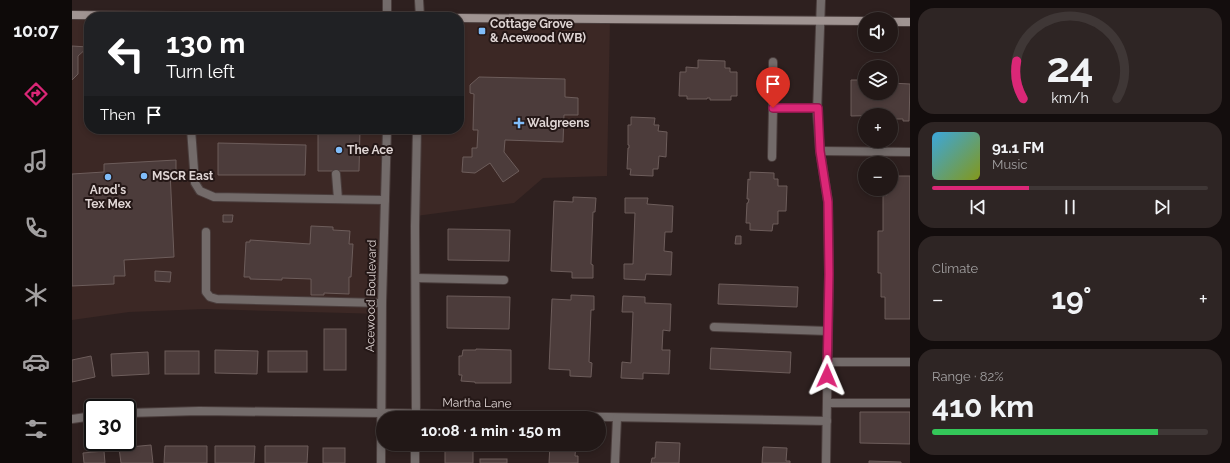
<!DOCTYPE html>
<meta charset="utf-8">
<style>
body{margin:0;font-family:Raleway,sans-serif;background:#2e2524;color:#f1f3f6;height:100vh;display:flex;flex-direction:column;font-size:15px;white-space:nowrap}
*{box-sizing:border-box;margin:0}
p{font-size:13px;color:#a2a0a1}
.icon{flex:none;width:22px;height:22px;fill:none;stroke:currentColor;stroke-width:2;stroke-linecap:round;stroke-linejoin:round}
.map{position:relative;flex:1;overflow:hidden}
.drawer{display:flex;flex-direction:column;gap:8px;padding:8px;background:#130d0d;width:320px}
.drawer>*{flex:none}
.top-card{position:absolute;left:12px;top:12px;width:380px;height:122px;border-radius:16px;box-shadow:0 2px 6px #0003,0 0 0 1px #3f3736;background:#202124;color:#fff;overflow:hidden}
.fabs{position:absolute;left:786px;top:12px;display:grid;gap:8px}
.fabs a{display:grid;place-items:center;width:40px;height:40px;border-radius:50%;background:#221817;box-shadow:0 2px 6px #0003,0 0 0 1px #3f3736;font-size:20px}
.speed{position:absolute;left:12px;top:399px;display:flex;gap:8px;font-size:20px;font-weight:700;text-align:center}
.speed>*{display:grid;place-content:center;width:52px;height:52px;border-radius:50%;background:#221817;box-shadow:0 2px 6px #0003,0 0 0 1px #3f3736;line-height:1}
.speed .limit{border:2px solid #111;border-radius:6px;background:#fff;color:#111}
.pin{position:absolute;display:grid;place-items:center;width:34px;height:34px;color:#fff;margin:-41px -17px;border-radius:50% 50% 50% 0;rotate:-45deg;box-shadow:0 0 4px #0007}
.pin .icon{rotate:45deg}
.me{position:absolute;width:44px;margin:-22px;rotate:1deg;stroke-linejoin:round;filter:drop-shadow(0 0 3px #0008)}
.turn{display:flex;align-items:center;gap:14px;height:84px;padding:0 16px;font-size:18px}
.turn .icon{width:52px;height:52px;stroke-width:2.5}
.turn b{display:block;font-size:28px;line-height:34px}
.then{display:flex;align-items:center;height:38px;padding:0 16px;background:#0003;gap:8px;font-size:15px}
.big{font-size:30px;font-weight:700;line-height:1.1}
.drawer .tile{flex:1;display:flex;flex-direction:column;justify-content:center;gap:6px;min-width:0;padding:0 14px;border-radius:16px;background:#2e2524}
.drawer .dial{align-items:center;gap:0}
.dial svg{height:104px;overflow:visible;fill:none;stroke:#3f3736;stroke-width:7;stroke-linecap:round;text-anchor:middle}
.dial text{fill:#f1f3f6;stroke:none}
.song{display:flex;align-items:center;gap:12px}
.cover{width:48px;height:48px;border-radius:6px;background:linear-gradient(135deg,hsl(200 70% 55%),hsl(70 70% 35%))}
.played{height:4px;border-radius:2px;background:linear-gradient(90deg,#db2777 35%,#3f3736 35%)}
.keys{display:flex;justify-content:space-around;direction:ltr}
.heat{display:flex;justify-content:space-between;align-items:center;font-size:22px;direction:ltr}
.charge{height:6px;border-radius:3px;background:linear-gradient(90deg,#34c759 82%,#3f3736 0)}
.trip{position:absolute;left:304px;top:411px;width:230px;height:40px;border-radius:20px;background:#221817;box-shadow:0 2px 6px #0003,0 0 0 1px #3f3736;font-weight:700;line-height:40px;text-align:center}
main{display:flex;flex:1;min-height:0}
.tab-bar{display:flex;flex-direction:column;width:72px;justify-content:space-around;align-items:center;background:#0e0a09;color:#a2a0a1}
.tab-bar .icon{width:28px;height:28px}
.tab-bar .active{color:#db2777}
.tab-bar b{font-size:18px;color:#f1f3f6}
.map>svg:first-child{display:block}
.built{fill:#3c2825}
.building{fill:#4c3c3b;stroke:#6d5d5b}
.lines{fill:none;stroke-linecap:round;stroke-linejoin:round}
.service-casing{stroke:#4a3d3c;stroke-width:10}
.minor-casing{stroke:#4a3d3c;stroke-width:10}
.tertiary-casing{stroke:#4a3d3c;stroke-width:10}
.secondary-casing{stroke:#4a3d3c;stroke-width:10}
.service{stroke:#736b6a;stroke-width:8}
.minor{stroke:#736b6a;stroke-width:8}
.tertiary{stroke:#736b6a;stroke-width:8}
.secondary{stroke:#a09492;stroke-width:8}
.route-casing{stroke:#8e194d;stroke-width:10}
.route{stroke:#db2777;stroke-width:7}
.poi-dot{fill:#80bdfa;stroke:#241716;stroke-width:1.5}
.labels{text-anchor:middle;stroke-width:4;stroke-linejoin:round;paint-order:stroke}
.poi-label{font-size:12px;font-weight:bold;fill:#dfd5d4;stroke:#241716;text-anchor:start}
.street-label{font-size:12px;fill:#dfd5d4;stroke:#241716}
</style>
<main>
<nav class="tab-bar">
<b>10:07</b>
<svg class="icon active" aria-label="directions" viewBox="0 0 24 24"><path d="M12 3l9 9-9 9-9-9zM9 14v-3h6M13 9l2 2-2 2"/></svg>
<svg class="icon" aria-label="music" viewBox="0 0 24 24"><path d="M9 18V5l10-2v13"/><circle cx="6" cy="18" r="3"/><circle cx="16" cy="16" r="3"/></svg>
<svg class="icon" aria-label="phone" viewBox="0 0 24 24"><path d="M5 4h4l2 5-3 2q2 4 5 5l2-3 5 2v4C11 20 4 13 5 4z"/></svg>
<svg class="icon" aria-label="climate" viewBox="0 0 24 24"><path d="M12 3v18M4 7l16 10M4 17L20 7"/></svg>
<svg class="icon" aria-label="car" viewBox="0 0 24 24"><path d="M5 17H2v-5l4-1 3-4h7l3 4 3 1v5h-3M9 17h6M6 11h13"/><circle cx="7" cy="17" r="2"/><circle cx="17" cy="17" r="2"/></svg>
<svg class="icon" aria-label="filters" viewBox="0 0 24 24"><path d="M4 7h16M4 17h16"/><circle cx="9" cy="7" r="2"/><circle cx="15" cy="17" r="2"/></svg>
</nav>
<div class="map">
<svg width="838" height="463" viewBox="0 0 838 463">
<rect width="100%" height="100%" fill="#2e201f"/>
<g class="built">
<polygon points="0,15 17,17 17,129 315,129 311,314 133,309 57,312 0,320"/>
<polygon points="387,18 538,19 535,176 471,178 442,203 344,216 345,129 387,129"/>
</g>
<g class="building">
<polygon points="0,46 16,47 6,56 6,74 0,80"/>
<polygon points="626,60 653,61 653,68 658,68 658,72 665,72 665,96 659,96 659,100 638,100 638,98 635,98 635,99 615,99 615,96 607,96 608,72 614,72 614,67 626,68"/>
<polygon points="407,77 493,79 493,97 506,98 506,115 492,115 491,142 433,140 432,152 447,171 431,182 418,163 403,173 390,172 391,157 400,157 400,148 405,148 406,130 401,130 402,94 398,93 398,85"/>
<polygon points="779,80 793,80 793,93 819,93 819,83 838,84 837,121 831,121 831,119 819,119 819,115 779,116"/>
<polygon points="559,117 583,118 582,125 587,125 586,131 595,132 594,157 587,156 586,169 581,169 581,176 558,175 559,169 555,169 556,148 557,148 557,145 556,145 556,125 559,125"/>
<polygon points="246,129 288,129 287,171 246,171"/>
<polygon points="146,143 234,145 233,175 146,175"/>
<polygon points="104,160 104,171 98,171 102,257 52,260 53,276 42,276 42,284 0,286 0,174 32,172 32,164"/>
<polygon points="678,172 702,173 702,179 706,179 706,186 715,186 714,211 706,211 706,224 701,224 700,231 678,230 678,223 674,223 675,203 676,203 677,199 675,199 676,179 678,180"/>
<polygon points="819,176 838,176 838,319 813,319 813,297 809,297 809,273 806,273 806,231 811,231 811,195 815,195 815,189 819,189"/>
<polygon points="501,197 524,198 523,212 521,212 519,264 521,265 521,278 500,278 500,272 479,271 482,201 501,202"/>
<polygon points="553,198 576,198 575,204 601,206 600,232 593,232 592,251 600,252 599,275 574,274 573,280 552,279 552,264 561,264 563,213 553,213"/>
<polygon points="151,215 161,215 160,222 151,222"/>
<polygon points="239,226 261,227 261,230 278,231 277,244 281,244 279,277 277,277 277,294 252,293 252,295 239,295 239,279 210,278 210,280 178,279 178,277 172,277 174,242 178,242 178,240 238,244"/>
<polygon points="376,229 438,230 437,261 376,260"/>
<polygon points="664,236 669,236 669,244 663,244"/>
<polygon points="83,271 99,272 98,282 83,281"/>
<polygon points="647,284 726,287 725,307 646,304"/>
<polygon points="499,295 522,296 522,310 519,310 517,362 520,363 519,377 498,376 498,370 477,369 480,299 499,300"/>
<polygon points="375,296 438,297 437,329 375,328"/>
<polygon points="551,296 573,297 573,303 599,304 598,331 591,330 590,350 598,350 597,374 571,373 571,379 549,378 550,362 559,363 561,312 550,312"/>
<rect x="252" y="329" width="22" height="41"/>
<polygon points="639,348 719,352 718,373 638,369"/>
<polygon points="404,349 439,350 439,383 403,383 403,382 389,381 390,375 387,375 387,356 390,356 391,350 404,350"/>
<polygon points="143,350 186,351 185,374 143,373"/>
<rect x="93" y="351" width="34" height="23"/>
<rect x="196" y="351" width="39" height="21"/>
<polygon points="76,352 77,374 40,376 39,354"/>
<polygon points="19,356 23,377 0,382 0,360"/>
<polygon points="788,412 838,412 838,444 788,443"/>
<polygon points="584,442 608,443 607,463 579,463 580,458 583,458"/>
<rect x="373" y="444" width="28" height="19"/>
<polygon points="478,444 504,444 503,456 506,456 506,463 477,463"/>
<polygon points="79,445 81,463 49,463 47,448"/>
<polygon points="93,446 135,446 135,463 92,463"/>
<polygon points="143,446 183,446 182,463 143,463"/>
<polygon points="193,446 236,446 235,463 193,463"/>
<polygon points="691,447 715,448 714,461 718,461 718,463 690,463"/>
<rect x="251" y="448" width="22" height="15"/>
<polygon points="32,451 33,463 12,463 11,453"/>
<rect x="408" y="459" width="27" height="4"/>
<polygon points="797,461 829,462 829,463 797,463"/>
</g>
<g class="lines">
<g class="service-casing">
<g id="service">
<polyline points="701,108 701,62"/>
<polyline points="119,129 123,183 128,191 142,197 313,200"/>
<polyline points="748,151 838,152"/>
<polyline points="700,157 701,108 745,108"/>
<polyline points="264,174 266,199"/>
<polyline points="134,232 134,292 138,297 145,299 310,303"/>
<polyline points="344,278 432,280"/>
<polyline points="642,327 756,331"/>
<polyline points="755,362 838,362"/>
<polyline points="755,403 838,403"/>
</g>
</g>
<g class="minor-casing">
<g id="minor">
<polyline points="749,0 745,112 748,151 756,201 757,274 754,463"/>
<polyline points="55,413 127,411 309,413 755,421"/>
<polyline points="0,419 21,416"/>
<polyline points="543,463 545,418"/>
</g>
</g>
<g class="tertiary-casing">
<g id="tertiary">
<polyline points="347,0 348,17"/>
<polyline points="315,17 315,0"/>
<polyline points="344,418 343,226 345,129"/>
<polyline points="309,463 310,303 315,129"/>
<polyline points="343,463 343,444"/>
</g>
</g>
<g class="secondary-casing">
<g id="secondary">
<polyline points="0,15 220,17"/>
<polyline points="387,18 793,21"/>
<polyline points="819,22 838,22"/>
</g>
</g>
<use href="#service" class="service"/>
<use href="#minor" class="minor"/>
<use href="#tertiary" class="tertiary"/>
<use href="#secondary" class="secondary"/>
</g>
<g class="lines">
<g class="route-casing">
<polyline id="route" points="701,108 746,108 748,151 756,202 757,274 755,376"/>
</g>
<use href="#route" class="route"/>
</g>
<g class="poi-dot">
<rect x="406" y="27" width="8" height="8" rx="2"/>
<path d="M445 117h4v4h4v4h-4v4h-4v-4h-4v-4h4z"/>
<circle cx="267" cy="150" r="4"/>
<circle cx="72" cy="176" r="4"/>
<circle cx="36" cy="177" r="4"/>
</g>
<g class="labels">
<g class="poi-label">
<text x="418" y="28">Cottage Grove<tspan x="418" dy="14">&amp; Acewood (WB)</tspan></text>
<text x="455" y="127">Walgreens</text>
<text x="275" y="154">The Ace</text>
<text x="80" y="180">MSCR East</text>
<text x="36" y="194" text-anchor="middle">Arod's<tspan x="36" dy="14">Tex Mex</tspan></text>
</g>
<g class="street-label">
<text transform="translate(299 296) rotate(-89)" y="4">Acewood Boulevard</text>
<text transform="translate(405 403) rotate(1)" y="4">Martha Lane</text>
</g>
</g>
</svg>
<div class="fabs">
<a><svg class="icon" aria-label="sound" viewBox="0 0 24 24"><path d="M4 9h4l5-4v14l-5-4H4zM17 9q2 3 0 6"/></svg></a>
<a><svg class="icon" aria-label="layers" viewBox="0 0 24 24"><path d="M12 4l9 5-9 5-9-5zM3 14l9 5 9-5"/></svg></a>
<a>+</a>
<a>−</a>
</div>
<div class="speed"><div class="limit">30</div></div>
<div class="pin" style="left:701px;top:108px;background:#d93025"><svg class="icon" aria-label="arrive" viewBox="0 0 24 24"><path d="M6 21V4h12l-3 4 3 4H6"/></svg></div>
<svg class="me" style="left:755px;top:376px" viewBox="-20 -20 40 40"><path d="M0-17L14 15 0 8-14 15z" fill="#db2777" stroke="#fff" stroke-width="4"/></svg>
<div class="trip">10:08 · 1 min · 150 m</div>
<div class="top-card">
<div class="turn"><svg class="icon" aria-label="left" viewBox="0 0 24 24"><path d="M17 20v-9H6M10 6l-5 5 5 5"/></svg><div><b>130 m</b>Turn left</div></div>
<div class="then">Then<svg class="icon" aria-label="arrive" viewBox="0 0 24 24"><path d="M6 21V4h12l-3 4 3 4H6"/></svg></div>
</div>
</div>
<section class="drawer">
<div class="tile dial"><svg viewBox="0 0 100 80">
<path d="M14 69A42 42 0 1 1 86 69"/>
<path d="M14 69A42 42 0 0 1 9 40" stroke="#db2777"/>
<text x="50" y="56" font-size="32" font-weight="700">24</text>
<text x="50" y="72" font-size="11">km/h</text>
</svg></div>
<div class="tile">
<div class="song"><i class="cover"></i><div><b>91.1 FM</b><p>Music</p></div></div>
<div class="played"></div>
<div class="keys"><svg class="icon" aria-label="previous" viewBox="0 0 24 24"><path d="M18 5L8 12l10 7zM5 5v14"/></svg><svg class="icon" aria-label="pause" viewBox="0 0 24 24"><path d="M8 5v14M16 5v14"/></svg><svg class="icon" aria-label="next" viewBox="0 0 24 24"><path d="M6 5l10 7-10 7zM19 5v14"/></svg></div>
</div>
<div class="tile"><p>Climate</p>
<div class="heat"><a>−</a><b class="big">19°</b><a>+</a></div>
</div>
<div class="tile"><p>Range · 82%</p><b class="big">410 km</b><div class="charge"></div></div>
</section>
</main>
